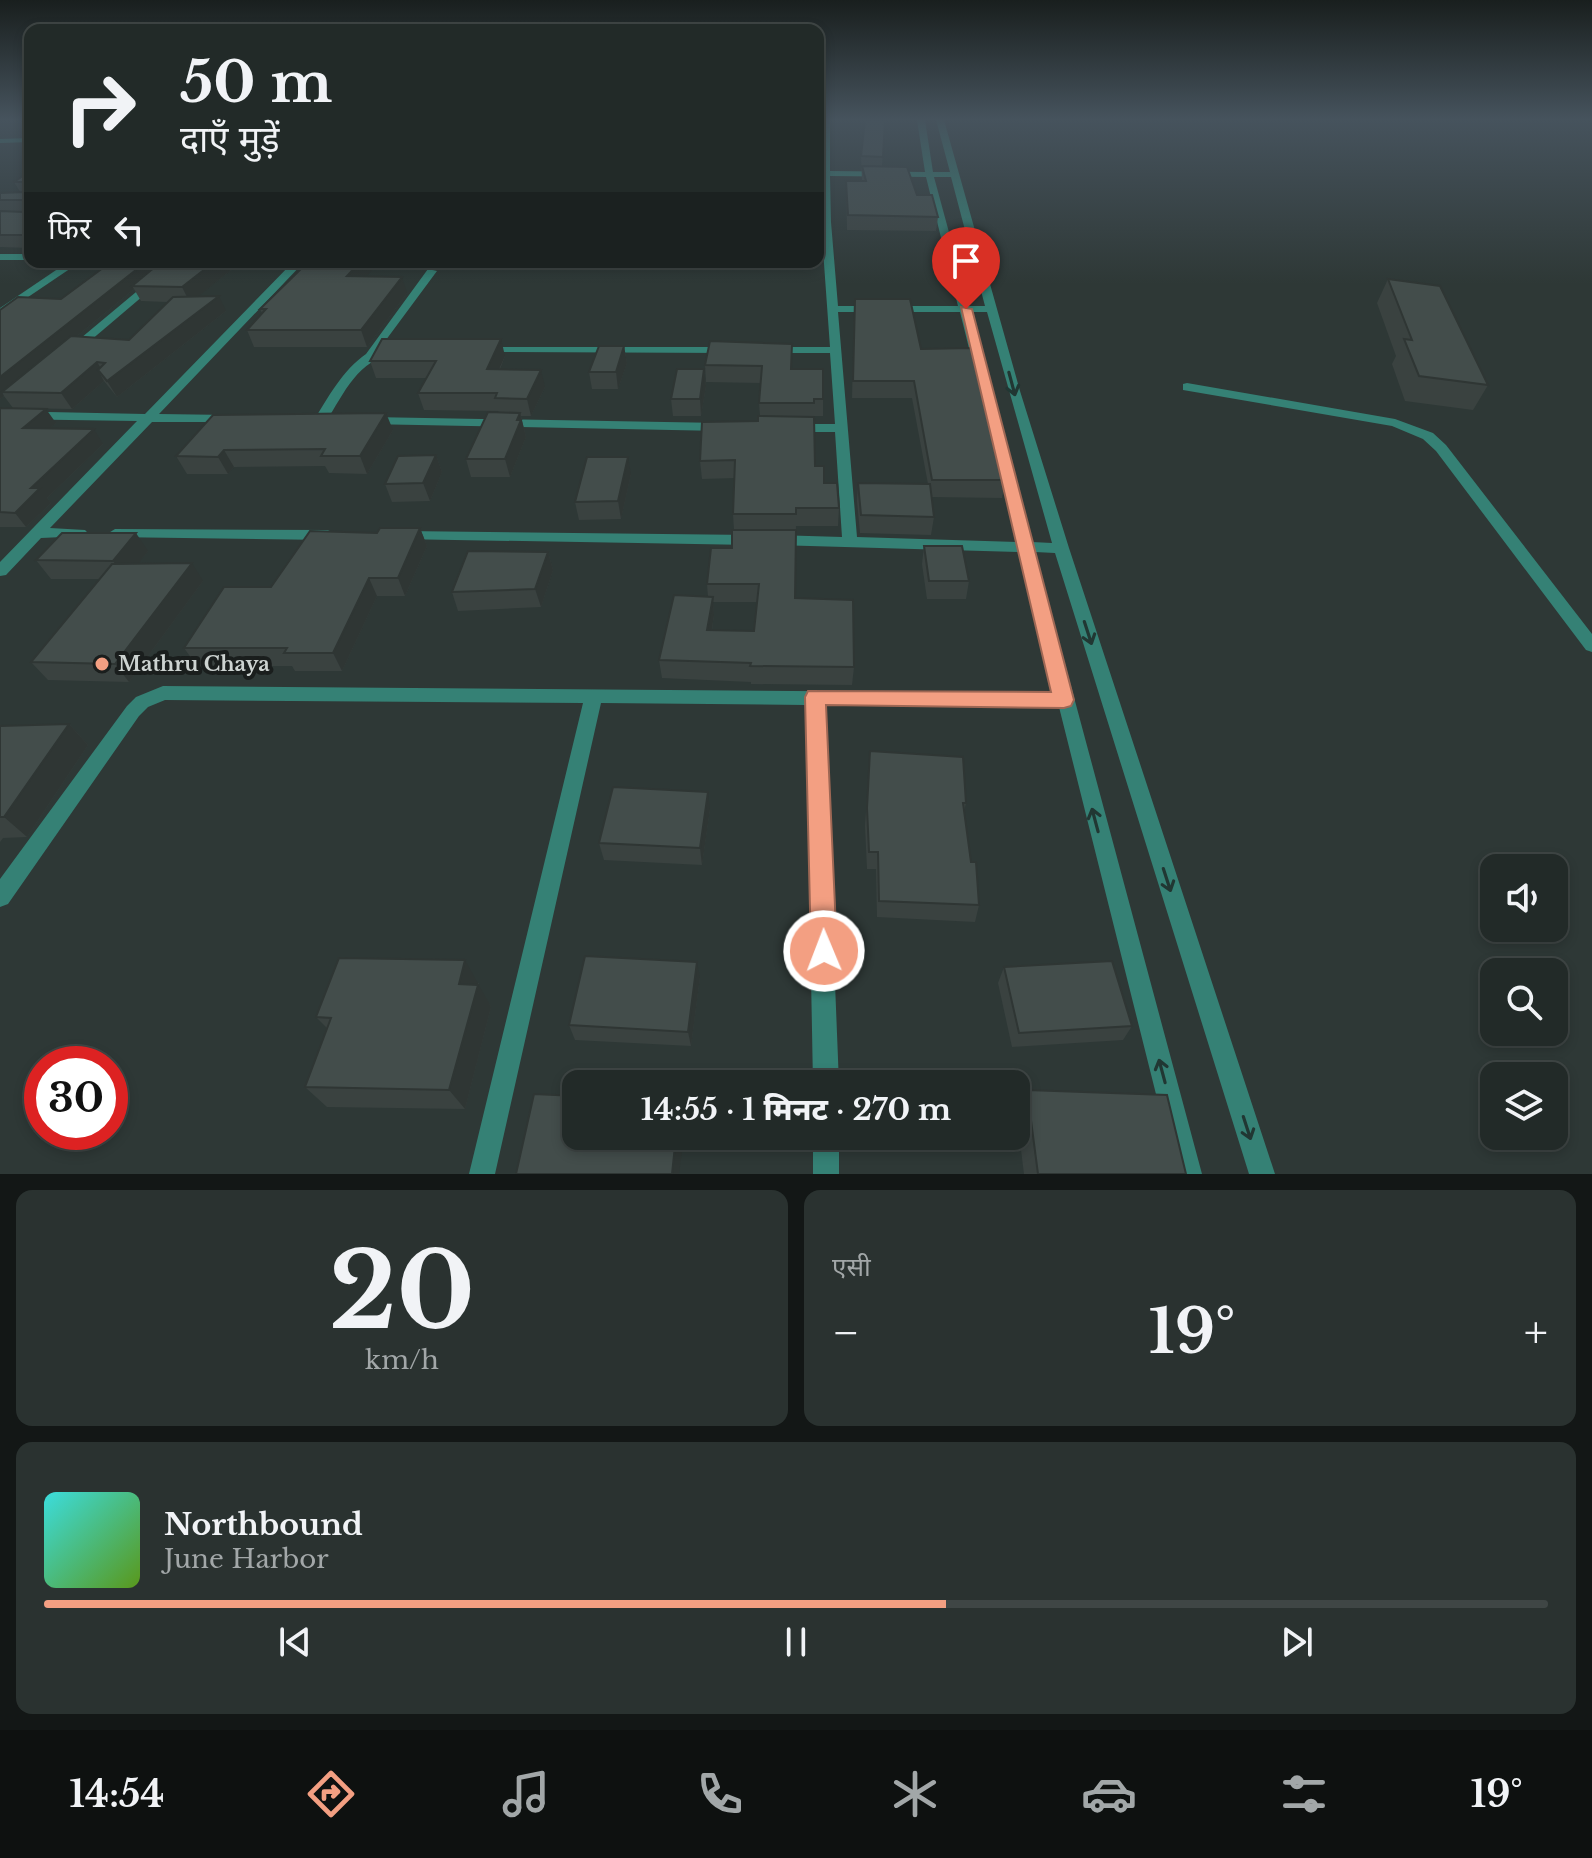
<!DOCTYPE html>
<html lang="hi">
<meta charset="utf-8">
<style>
body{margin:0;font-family:"Libre Baskerville","Noto Sans Devanagari",serif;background:#2a3230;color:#f1f3f6;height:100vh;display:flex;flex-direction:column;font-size:30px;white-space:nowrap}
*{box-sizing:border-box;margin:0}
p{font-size:26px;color:#a2a7a8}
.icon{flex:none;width:44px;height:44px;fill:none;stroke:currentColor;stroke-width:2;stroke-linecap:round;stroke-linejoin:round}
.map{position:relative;height:1174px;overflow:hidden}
.sheet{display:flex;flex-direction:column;gap:16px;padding:16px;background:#131716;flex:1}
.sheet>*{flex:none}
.top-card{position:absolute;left:24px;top:24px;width:800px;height:244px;border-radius:16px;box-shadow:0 4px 12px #0003,0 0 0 2px #3f4645;background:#222a28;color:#f1f3f6;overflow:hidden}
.buttons{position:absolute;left:1480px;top:854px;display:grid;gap:16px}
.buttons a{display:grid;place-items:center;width:88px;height:88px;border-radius:16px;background:#222a28;box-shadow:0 4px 12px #0003,0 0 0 2px #3f4645;font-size:40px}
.speed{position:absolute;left:24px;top:1046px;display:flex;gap:16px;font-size:40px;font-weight:700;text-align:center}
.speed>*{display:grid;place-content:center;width:104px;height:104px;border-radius:50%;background:#222a28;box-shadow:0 4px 12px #0003,0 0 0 2px #3f4645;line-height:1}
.speed .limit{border:12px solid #d22;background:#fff;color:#111}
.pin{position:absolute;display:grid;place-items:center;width:68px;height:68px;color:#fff;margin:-82px -34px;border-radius:50% 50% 50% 0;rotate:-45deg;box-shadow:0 0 8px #0007}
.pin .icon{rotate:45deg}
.me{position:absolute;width:88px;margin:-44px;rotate:359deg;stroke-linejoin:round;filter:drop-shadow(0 0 6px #0008)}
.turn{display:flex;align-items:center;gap:28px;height:168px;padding:0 24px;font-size:36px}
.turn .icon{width:104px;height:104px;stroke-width:2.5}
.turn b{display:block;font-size:56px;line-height:68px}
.then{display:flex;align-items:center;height:76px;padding:0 24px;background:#0003;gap:16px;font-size:30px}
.big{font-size:60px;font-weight:800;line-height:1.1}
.sheet .card{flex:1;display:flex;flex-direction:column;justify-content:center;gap:12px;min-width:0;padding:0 28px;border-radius:16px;background:#2a3230}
.sheet .dial{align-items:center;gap:0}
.dial b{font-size:104px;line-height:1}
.song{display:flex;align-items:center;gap:24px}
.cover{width:96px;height:96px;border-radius:12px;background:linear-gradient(135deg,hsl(180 70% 55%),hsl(90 70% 35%))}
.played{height:8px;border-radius:4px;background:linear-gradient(90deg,#f39f82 60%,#3f4645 60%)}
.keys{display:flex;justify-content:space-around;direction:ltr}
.heat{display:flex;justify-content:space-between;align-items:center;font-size:44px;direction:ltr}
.sheet .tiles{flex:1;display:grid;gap:16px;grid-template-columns:1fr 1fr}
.card:last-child{grid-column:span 2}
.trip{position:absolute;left:562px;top:1070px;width:468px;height:80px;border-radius:16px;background:#222a28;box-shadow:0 4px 12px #0003,0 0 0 2px #3f4645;font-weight:800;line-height:80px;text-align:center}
.dock{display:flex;height:128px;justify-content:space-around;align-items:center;background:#0e1110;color:#a2a7a8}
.dock .icon{width:56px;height:56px}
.dock .current{color:#f39f82}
.dock b{font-size:36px;color:#f1f3f6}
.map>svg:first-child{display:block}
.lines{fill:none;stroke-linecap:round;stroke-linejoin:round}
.street{fill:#358175;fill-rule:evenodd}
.wall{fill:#3a4240;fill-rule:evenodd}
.shaded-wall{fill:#2f3634}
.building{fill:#434d4b;stroke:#2f3634;stroke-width:2}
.oneway{stroke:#213733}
.route{fill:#f39f82;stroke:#9e6754;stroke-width:2}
.poi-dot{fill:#f39f82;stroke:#1a1e1d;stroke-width:3}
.labels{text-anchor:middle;stroke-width:8;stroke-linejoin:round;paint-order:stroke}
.poi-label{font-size:20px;font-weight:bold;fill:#cdd3d1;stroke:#1a1e1d;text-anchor:start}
</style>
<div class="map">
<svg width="1592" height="1174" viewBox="0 0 1592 1174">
<rect width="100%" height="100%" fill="#2e3836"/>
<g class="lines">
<g class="street">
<path d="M 822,120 L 830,120 L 830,171 L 925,172 L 917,120 L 925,120 L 933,172 L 950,172 L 936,120 L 944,120 L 1020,391 L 1069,548 L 1275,1174 L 1249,1174 L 1055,553 L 1035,552 L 1202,1174 L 1176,1174 L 1059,707 L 824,705 L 839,1084 L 813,1084 L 806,705 L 601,703 L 495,1174 L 469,1174 L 583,703 L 165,700 L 148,707 L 139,716 L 8,904 L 0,907 L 0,879 L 127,706 L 136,697 L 163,686 L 1055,693 L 1020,552 L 775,545 L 767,540 L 775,535 L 842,537 L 835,432 L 793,432 L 786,428 L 793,424 L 835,424 L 830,353 L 773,353 L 767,350 L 773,347 L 830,347 L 821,222 L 822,176 L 818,176 L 818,170 L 822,171 ZM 830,176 L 926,177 L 958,306 L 838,306 L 831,222 ZM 934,177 L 951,177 L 985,306 L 969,306 ZM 838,312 L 960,312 L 1017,542 L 857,537 ZM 971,312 L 987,312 L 1052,543 L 1032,542 Z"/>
<polygon points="30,138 30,142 0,143 0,139"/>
<rect x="0" y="254" width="30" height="6"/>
<polygon points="68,262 80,262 0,316 0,308"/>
<polygon points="172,262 183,262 77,352 69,352 69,348"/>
<polygon points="293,262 304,262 159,414 230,415 235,416 235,422 152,422 50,528 85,530 88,533 85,536 41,538 6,575 0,576 0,562 137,421 0,419 0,411 145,414"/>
<path d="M 428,269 L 437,271 L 380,348 L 393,347 L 399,350 L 397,352 C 356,361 346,391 325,423 L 315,423 L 314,420 C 329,396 342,371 366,354 Z"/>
<polygon points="485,347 729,347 735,350 729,353 481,352 479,350"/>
<polygon points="1187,383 1395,419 1433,433 1446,445 1592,634 1592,652 1586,650 1436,451 1423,439 1392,426 1183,390 1183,384"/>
<polygon points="370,417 722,423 729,427 722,431 365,424 364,421"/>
<polygon points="115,529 328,530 336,535 328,540 110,537 107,534"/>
<polygon points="403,531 752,535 760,540 752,545 398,539 395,536 398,533"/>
<rect x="813" y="1136" width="26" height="38"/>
</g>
</g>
<g class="wall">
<polygon points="885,120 882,166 917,195 938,217 936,231 847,230 846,181 862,181 861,156"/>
<polygon points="30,171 30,248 0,247 0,193 21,193 14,182"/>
<polygon points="379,262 366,276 407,293 367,347 254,347 247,330 262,313 260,309 323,265"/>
<path d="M 236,266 L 198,296 L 226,311 L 117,397 L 104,381 L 72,409 L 13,408 L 4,396 L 0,399 L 0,310 ZM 134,289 L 141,301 L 167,302 L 129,340 L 77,336 Z"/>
<polygon points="1388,279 1488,385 1473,410 1405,401 1392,364 1396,356 1377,303"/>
<polygon points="854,315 921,349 996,455 1006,480 1002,498 931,497 934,517 931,535 860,533 857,501 858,483 928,484 912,398 852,398"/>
<path d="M 710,341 L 792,369 L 823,369 L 823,416 L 814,416 L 815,466 L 839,508 L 838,526 L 796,526 L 795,598 L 854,667 L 852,685 L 751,684 L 751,682 L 662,678 L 659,660 L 708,597 L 707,584 L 732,548 L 734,530 L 733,514 L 735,478 L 702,479 L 700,461 L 758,421 L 760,416 L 759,403 L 761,383 L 706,382 L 705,365 ZM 713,602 L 757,602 L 754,631 L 712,630 L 714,615 Z"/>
<polygon points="624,346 627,363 618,389 592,389 589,372"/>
<polygon points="505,356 500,369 545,387 531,416 521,416 526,437 510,477 471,477 466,459 499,412 498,411 424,410 418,393 427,378 376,378 370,361"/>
<polygon points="704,369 706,386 701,416 673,416 671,399"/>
<polygon points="0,408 56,423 49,428 103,444 47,498 51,503 26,527 0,527"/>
<polygon points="213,415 393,430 367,474 329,473 325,466 234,467 228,474 187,474 176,456"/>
<polygon points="436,455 442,472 430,501 392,502 385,484"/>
<polygon points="631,474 621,519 579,520 575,502"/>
<polygon points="420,528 427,546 405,596 377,596 342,671 295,671 292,666 197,666 184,648 271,587 377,533"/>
<polygon points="924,546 969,581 966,599 927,599 922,564"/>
<polygon points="148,551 138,563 203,581 129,682 48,680 31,662 100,579 51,579 36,560"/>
<polygon points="548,552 553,570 541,607 458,611 452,592"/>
<polygon points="69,724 88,745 27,837 3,838 0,842 0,726"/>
<polygon points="869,768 966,803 964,811 971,862 979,905 975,922 877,917 876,869 867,869 865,826"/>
<polygon points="710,809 702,865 604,860 599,843"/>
<polygon points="1004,967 1132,1026 1123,1040 1012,1047 998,983"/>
<polygon points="700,977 691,1046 575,1040 569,1025"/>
<polygon points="479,983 478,986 491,1007 465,1109 327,1107 305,1087 327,1028 316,1017"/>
<polygon points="1027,1090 1186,1174 1024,1174 1016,1109"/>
</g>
<g class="shaded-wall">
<polygon points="146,262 168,262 132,286 134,289 9,392 2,392 4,396 0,399 0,377"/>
<polygon points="214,262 234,262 236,266 190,303 182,287"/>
<polygon points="360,262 379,262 353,292 347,276"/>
<polygon points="402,277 407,293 367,347 361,330"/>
<polygon points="219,296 226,311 117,397 107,381"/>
<polygon points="501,339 505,356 492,385 487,369"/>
<polygon points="624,346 627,363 618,389 616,372"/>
<polygon points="97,362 107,378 98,370 104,381 72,409 61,393"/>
<polygon points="704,369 706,386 701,416 700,399"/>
<polygon points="541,370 545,387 531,416 527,399"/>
<polygon points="46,409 56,423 33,442 23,428"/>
<polygon points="386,413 393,430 367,474 360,456"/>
<polygon points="520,413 526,437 510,477 505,459"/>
<polygon points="94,429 103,444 47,498 51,503 26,527 15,513 31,488"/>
<polygon points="224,450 234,467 228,474 218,457"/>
<polygon points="436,455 442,472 430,501 423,483"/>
<polygon points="628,457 631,474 621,519 618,501"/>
<polygon points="420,528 427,546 405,596 398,578"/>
<polygon points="136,533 148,551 126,579 113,561"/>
<polygon points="548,552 553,570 541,607 535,589"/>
<polygon points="192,563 203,581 129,682 115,664"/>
<polygon points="369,578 377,596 342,671 333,653"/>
<polygon points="713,597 714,615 709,648 707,630"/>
<polygon points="69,724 88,745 27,837 4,817"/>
<polygon points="708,792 710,809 702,865 700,848"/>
<polygon points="465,960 491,1007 465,1109 449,1090 459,984"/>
<polygon points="697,962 700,977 691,1046 688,1032"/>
<polygon points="676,1136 684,1136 679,1174 672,1174"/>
</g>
<g class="building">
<polygon points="865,120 885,120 883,157 861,156"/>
<polygon points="862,166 907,167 917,195 932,195 938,217 848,215 846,181 866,181"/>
<polygon points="30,171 30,235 0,235 0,211 23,212 26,203 23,200 0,200 0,193 25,192 25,182 14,182"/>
<polygon points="111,262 146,262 0,377 0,310 18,297 61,299"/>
<polygon points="161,262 214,262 182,287 132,286"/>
<polygon points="326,262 360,262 347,276 402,277 361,330 247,330 266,309 260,309 305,265 323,265"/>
<polygon points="1388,279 1440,286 1488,385 1419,376 1404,339 1412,340"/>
<polygon points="219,296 107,381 98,370 105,363 97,362 61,393 2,392 71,336 129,340 173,297"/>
<polygon points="855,299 910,299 921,349 971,348 996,455 999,455 1006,480 932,480 914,381 853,381"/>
<polygon points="382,339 501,339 487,369 541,370 527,399 495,398 497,393 418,393 436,361 370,361"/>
<polygon points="710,341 792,344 791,369 823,369 823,399 814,399 814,403 759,403 762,366 705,365"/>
<polygon points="599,346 624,346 616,372 589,372"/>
<polygon points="677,369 704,369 700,399 671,399"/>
<polygon points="0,408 46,409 23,428 94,429 31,488 40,488 15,513 0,512"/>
<polygon points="488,412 520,413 517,420 521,420 505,459 466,459"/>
<polygon points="386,413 360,456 321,456 325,449 224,450 218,457 176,456 213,415"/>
<polygon points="758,416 814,417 815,466 824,466 824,483 837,483 839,508 796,508 796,514 733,514 735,460 700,461 702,422 758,421"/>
<polygon points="436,455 423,483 385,484 398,456"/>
<polygon points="587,457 628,457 618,501 575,502"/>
<polygon points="858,483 930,484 934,517 861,515"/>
<polygon points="380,528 420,528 398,578 369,578 333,653 284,653 287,648 184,648 224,587 271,587 310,531 377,533"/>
<polygon points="732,530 796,530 795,598 853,600 854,667 750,666 751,663 659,660 674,595 713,597 707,630 754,631 759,584 707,584 711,548 732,548"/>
<polygon points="62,533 136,533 113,561 36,560"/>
<polygon points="924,546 962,546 969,581 929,581"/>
<polygon points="468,551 548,552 535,589 452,592"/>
<polygon points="192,563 115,664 31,662 112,564"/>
<polygon points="69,724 4,817 0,817 0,726"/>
<polygon points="870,751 963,757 966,803 963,803 971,862 976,862 979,905 879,901 878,852 869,852 867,808"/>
<polygon points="613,787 708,792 700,848 599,843"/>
<polygon points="585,956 697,962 688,1032 569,1025"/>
<polygon points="339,958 465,960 459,984 478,985 449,1090 305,1087 331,1018 316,1017"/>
<polygon points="1112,961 1132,1026 1019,1033 1004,967"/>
<polygon points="1027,1090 1167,1095 1186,1174 1038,1174"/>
<polygon points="534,1094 576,1096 576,1136 676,1136 672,1174 516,1174"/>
</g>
<defs><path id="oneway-shaft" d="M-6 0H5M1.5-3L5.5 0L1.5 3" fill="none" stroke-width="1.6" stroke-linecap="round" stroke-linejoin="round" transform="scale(2)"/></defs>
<g class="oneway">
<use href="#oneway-shaft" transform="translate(1012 384) rotate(75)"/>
<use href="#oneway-shaft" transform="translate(1088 633) rotate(72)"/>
<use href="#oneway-shaft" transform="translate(1095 820) rotate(-105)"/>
<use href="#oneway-shaft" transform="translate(1167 880) rotate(72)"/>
<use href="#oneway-shaft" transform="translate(1162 1071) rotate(-105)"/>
<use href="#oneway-shaft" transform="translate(1247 1128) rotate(72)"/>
</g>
<linearGradient id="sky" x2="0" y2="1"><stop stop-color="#191f1e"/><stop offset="0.42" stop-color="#46535d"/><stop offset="1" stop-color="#46535d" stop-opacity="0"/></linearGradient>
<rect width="1592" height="284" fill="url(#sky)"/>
<polygon class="route" points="961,307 972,309 1074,700 1071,706 1064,708 826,705 837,951 833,960 824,963 814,960 811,951 805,697 808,691 1051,692"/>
<circle class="poi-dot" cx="102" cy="664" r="8"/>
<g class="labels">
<g class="poi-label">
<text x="118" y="671">Mathru Chaya</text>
</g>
</g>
</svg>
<div class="buttons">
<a><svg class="icon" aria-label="sound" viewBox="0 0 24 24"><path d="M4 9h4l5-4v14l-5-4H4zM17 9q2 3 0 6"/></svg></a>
<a><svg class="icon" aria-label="search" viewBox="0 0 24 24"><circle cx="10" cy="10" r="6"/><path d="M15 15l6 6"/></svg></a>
<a><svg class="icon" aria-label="layers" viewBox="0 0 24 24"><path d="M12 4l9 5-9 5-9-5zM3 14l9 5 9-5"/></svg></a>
</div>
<div class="speed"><div class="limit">30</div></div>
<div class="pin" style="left:966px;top:309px;background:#d93025"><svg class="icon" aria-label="arrive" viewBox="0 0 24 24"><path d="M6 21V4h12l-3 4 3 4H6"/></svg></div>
<svg class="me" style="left:824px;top:951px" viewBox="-20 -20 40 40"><circle r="17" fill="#f39f82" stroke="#fff" stroke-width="3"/><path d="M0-11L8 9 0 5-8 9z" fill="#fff"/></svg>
<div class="trip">14:55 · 1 मिनट · 270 m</div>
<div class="top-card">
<div class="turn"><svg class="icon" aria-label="right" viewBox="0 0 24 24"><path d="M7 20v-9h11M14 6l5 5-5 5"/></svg><div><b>50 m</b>दाएँ मुड़ें</div></div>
<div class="then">फिर<svg class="icon" aria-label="left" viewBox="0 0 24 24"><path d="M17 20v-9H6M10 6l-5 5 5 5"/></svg></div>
</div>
</div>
<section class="sheet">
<div class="tiles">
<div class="card dial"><b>20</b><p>km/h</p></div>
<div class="card"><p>एसी</p>
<div class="heat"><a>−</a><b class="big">19°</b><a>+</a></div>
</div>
<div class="card">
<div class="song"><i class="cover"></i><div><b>Northbound</b><p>June Harbor</p></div></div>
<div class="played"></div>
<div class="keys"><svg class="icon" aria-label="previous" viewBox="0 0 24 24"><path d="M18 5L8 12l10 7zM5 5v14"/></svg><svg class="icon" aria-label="pause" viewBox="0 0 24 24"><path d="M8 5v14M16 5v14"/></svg><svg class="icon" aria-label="next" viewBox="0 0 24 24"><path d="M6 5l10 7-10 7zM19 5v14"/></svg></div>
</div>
</div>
</section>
<nav class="dock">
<b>14:54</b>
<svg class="icon current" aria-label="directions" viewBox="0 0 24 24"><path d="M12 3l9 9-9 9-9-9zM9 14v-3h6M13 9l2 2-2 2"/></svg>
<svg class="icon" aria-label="music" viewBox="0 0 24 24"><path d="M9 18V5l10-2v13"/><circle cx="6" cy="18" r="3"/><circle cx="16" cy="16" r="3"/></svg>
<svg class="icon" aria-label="phone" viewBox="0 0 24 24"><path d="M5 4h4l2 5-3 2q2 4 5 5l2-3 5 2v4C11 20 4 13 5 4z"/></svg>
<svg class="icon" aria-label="climate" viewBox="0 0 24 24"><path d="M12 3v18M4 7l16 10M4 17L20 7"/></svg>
<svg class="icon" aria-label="car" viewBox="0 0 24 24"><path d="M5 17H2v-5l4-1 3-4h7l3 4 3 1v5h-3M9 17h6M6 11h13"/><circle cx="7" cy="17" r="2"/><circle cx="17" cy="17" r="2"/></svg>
<svg class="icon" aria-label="filters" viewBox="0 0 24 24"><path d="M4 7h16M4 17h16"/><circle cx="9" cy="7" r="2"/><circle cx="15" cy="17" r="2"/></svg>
<b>19°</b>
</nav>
